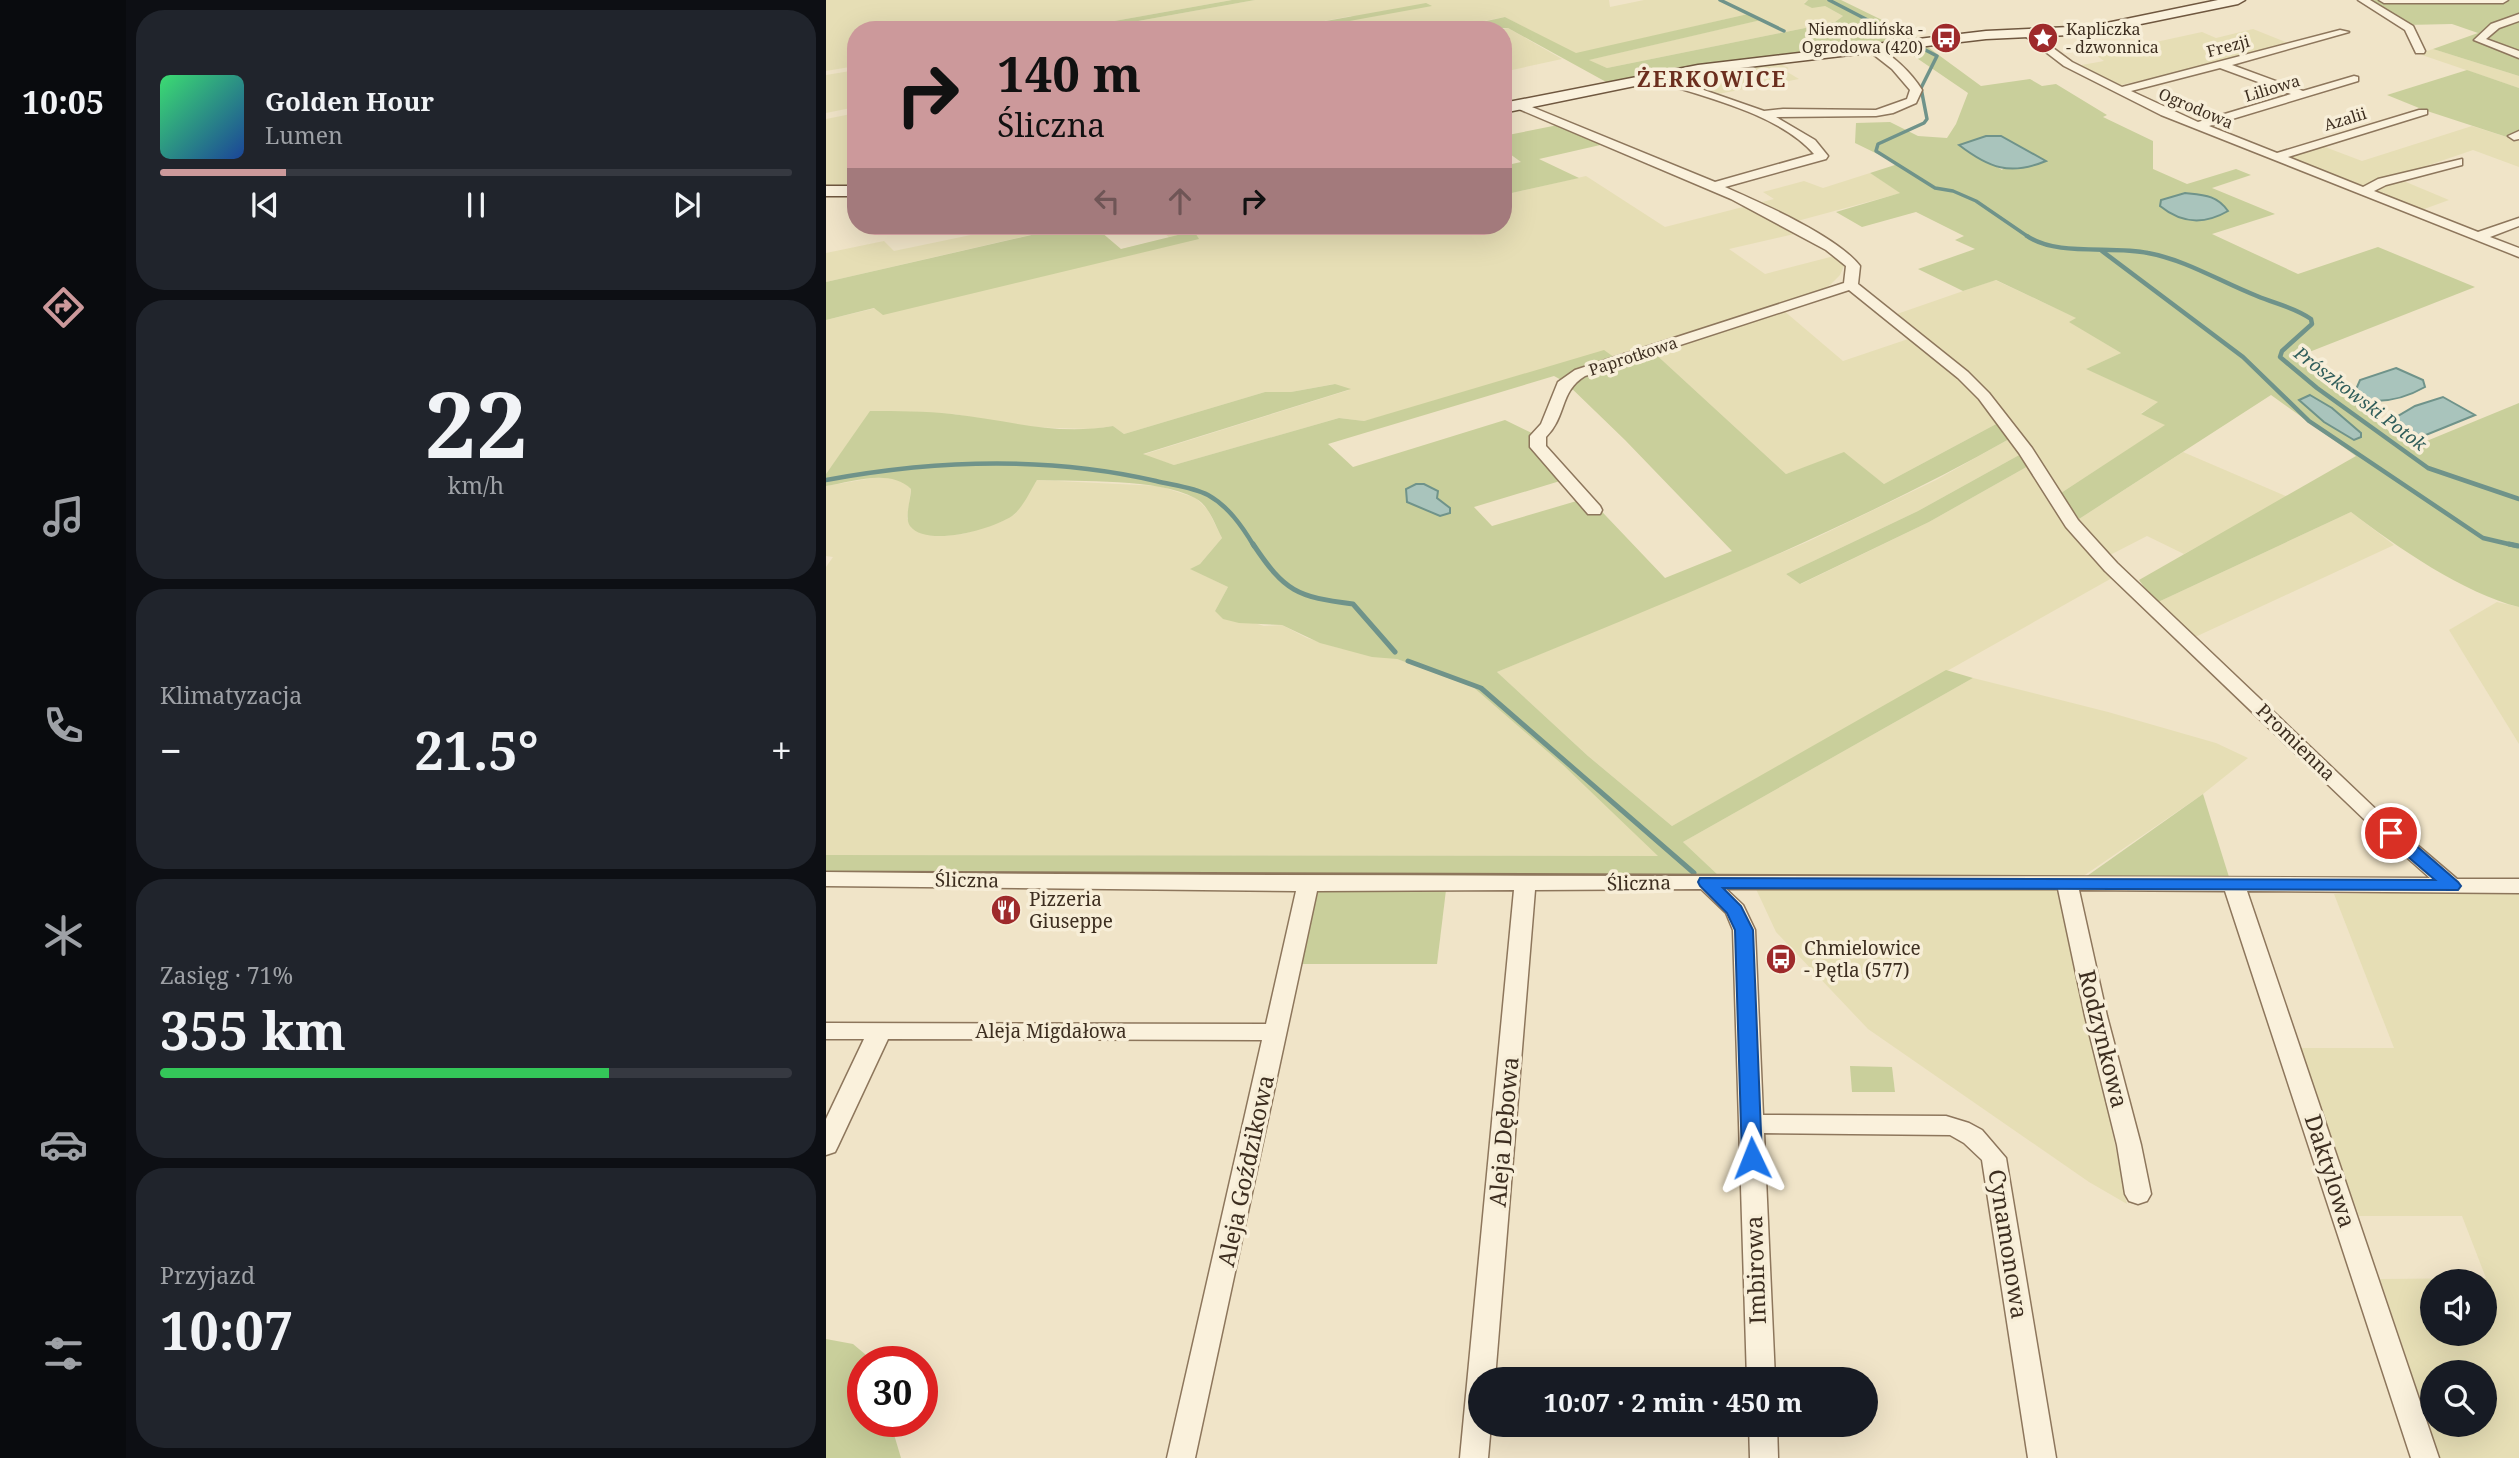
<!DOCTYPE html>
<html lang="pl">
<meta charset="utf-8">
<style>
body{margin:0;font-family:"Noto Serif",serif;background:#20242c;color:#f1f3f6;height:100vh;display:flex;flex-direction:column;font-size:26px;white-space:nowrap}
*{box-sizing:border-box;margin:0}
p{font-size:23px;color:#9ea1a6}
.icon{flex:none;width:38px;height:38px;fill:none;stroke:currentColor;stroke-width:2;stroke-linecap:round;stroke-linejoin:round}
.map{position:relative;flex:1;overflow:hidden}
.details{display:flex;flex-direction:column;gap:10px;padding:10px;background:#0d0f14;width:700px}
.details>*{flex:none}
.top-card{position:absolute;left:21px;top:21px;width:665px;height:214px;border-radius:28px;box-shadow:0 7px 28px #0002;background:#cc999b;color:#111;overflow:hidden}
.buttons{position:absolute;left:1594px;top:1269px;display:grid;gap:14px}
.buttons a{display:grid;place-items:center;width:77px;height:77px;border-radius:50%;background:#171b24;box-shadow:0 7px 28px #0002;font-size:35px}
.speed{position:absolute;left:21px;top:1346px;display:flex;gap:14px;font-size:35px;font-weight:700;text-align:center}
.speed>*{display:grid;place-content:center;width:91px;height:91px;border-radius:50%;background:#171b24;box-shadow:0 7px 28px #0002;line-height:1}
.speed .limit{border:10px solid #d22;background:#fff;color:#111}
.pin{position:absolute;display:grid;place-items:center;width:60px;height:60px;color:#fff;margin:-30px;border:4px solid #fff;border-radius:50%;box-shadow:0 2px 7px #0007}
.me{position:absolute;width:77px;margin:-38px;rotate:358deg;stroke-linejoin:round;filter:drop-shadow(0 0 5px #0008)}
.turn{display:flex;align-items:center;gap:24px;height:147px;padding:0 35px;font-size:32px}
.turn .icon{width:91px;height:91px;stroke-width:2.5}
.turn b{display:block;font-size:49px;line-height:60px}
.lanes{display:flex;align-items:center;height:66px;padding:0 35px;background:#0003;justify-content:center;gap:35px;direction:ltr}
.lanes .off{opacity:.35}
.big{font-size:52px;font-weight:700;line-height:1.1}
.details .widget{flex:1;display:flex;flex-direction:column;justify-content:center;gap:10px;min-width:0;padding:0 24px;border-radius:28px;background:#20242c}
.details .dial{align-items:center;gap:0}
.dial b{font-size:91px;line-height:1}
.song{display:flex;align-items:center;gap:21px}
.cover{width:84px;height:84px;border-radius:10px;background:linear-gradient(135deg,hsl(140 70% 55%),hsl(220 70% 35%))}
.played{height:7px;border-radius:4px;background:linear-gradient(90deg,#cc999b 20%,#363941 20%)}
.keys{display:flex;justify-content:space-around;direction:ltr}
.heat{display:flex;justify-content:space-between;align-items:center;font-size:38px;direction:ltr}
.charge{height:10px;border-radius:5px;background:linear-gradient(90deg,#34c759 71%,#363941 0)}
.trip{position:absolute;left:642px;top:1367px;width:410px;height:70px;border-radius:35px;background:#171b24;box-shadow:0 7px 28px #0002;font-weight:700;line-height:70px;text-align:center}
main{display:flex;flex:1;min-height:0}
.dock{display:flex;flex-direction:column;width:126px;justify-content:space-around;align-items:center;background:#090b0e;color:#9ea1a6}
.dock .icon{width:49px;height:49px}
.dock .selected{color:#cc999b}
.dock b{font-size:32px;color:#f1f3f6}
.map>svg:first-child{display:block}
.farmland{fill:#e6deb5;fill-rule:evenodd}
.green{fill:#c9cf9b;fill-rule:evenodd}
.water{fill:#a9c4bc;stroke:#6f938a;stroke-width:2}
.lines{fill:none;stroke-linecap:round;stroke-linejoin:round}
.stream-far2{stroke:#6f938a;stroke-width:3.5}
.stream-far1{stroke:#6f938a;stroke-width:4.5}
.stream{stroke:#6f938a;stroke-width:5}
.street-casing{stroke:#8d765c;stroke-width:3}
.secondary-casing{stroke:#6f573f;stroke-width:3}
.street{fill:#faf1dc;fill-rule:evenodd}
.secondary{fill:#faf1dc;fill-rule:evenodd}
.route{fill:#1a73e8;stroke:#114b97;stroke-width:2}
.labels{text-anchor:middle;stroke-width:7;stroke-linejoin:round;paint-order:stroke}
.far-poi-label{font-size:16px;fill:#3d2e20;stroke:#f7eed8;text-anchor:end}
.far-street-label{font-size:16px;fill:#3d2e20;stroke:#f7eed8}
.far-water-label{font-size:18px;font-style:italic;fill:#2f5d5a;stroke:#f7eed8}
.street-label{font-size:19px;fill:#3d2e20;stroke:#f7eed8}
.poi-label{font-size:19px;fill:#3d2e20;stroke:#f7eed8;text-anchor:start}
.far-district-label{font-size:21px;font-weight:bold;letter-spacing:2px;fill:#6b2e1e;stroke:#f7eed8}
.near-street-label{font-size:23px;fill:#3d2e20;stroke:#f7eed8}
</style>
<main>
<nav class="dock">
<b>10:05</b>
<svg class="icon selected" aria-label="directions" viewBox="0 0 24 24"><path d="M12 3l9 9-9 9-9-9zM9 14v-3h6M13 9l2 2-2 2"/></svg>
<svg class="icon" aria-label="music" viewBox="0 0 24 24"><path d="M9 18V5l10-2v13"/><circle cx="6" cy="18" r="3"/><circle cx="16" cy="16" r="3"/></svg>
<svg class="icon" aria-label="phone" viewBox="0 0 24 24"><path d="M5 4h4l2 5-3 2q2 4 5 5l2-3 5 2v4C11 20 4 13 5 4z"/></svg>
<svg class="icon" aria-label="climate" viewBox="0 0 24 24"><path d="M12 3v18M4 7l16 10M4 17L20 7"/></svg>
<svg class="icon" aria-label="car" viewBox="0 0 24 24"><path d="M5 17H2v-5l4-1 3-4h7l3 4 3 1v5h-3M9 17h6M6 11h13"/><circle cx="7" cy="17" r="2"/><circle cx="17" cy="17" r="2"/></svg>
<svg class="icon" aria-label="filters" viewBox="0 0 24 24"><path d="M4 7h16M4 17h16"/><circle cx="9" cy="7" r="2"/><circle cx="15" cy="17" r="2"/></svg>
</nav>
<section class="details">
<div class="widget">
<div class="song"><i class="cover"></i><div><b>Golden Hour</b><p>Lumen</p></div></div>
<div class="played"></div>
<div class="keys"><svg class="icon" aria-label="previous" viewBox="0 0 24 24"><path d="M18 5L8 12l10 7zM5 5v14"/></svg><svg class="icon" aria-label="pause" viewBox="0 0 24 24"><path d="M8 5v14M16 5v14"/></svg><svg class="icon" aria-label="next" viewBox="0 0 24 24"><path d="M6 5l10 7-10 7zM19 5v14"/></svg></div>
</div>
<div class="widget dial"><b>22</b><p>km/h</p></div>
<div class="widget"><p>Klimatyzacja</p>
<div class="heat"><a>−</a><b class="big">21.5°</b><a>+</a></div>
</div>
<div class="widget"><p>Zasięg · 71%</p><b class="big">355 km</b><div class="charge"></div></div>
<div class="widget"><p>Przyjazd</p><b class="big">10:07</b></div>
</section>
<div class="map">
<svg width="1693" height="1458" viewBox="0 0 1693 1458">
<rect width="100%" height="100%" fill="#f0e4c8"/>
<g class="farmland">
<polygon points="0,0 406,0 238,30 30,30 30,66 0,71"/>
<polygon points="429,0 783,0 784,7 818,0 982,0 978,3 999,6 1017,16 1009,22 781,68 762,60 934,20 922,14 750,54 679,17 612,30 474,30 530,19 525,16 450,30 262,30"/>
<polygon points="682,28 736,59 677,72 677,30 674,30"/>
<polygon points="1427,29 1467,45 1291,86 1250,66 1278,61 1270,55 1376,32 1390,38"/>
<polygon points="1607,49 1693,76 1693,88 1596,55 1595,53"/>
<polygon points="947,61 963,68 958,70 973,79 881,96 837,78"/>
<polygon points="30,70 30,107 0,113 0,75"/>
<polygon points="30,113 30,190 0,189 0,119"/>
<polygon points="1646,126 1693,141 1693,167 1647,150 1568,177 1623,200 1590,212 1451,157 1491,144 1536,161"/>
<polygon points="1044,173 1075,193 964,223 977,232 903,249 939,274 1012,255 1018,266 1014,275 1004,285 957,310 1017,361 1094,335 1068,315 1169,280 1251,318 1244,322 1295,353 1261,369 1333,402 1315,413 1340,425 1235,493 1217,463 1183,420 1172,423 1058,484 1018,453 960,474 825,350 538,421 513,418 348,465 316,455 523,390 508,384 465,392 439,392 298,434 287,426 266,429 198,427 128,414 45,411 0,474 0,320 367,232 343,237 328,226 677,226 677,195 760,176 839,227 948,199 937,192 978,181 997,188"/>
<polygon points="188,226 210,226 217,232 0,282 0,253 58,241 68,251"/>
<polygon points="1185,438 1195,454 1092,511 960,574 975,584 1103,522 1204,465 1220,498 1243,532 1286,578 846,826 762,756 671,672 981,542 1110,480"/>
<polygon points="1357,452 1462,497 1358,554 1321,536 1284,555 1253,519"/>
<polygon points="47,478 66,478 79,483 85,489 81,519 115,536 137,534 174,522 189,514 211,480 333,486 370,498 382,510 396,538 374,564 365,569 402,587 389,611 438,626 456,625 481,638 513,648 571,659 647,687 738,766 834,856 0,855 0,567 7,557 0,556 0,486"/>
<polygon points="1525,512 1568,545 1367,638 1330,603"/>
<polygon points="1671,602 1693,607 1693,744 1623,630"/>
<polygon points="1147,678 1282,712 1390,743 1422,758 1377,794 1237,890 1301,1204 1263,1182 1042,1029 950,932 930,889 892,875 857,842"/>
<path d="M 1693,891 L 1693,1458 L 1614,1458 L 1554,1279 L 1660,1278 L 1636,1216 L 1533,1216 L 1470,1048 L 1568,1048 L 1508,894 ZM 1606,1281 L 1659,1281 L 1659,1334 L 1606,1334 ZM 1606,1372 L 1659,1372 L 1659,1424 L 1606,1424 Z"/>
</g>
<g class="green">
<polygon points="406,0 429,0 262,30 238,30"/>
<polygon points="982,0 1015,0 1097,40 782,83 682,28 619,30 679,17 750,53 922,14 935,20 763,60 781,68 1009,22 1017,16 999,6 986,8 978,4"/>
<polygon points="1537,0 1693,0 1693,17 1688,19 1693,21 1693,76 1607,49 1652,33 1626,24 1580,25"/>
<polygon points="600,3 606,6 474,30 450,30"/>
<path d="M 1099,45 L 1155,86 L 1204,79 L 1216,86 L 1230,84 L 1281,115 L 1277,117 L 1327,141 L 1327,169 L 1361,184 L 1410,169 L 1425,175 L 1386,188 L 1449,214 L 1386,234 L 1472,274 L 1552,247 L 1649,287 L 1473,356 L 1546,419 L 1586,447 L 1693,403 L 1693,607 C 1639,594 1569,546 1525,512 L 1330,603 L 1313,580 L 1530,456 L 1445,395 L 1253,519 L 1235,493 L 1339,425 L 1315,414 L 1332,402 L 1260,369 L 1295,353 L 1243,322 L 1250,318 L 1170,280 L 1137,291 L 1092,269 L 1149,249 L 1129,240 L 1138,236 L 1090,212 L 1036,227 L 1010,212 L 1074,193 L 1044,173 L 1072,164 L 1029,143 L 1030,123 L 1064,122 L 1092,136 L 1121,138 L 1130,124 L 1142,93 L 1076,48 ZM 1175,136 L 1194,147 L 1176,170 L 1134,145 Z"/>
<polygon points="1641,70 1693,88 1693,137 1687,139 1598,110 1561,95"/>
<polygon points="732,125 783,143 713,159 753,178 677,195 677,166 695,162 677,149 677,136"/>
<polygon points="245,226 268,226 295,249 368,231 373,239 57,315 48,308 0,320 0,282"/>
<path d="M 824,349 L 960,474 L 1018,452 L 1058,484 L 1172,423 L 1185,438 C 1020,531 846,600 671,672 L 762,756 L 846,826 L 1120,670 L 1147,678 L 857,842 L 892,875 L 780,878 L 0,874 L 0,855 L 832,856 L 738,766 L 647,687 L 571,659 L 546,657 L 494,643 L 456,625 L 413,623 L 397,619 L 389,611 L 402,587 L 364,569 L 374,564 L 396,538 C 389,525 383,505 369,498 C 331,478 255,482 211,480 C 204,491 197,508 186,516 C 167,529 101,548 84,526 C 78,518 85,499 85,489 C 64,468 26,482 0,486 L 0,474 L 44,411 C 71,411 99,411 126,414 C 183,420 228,436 287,426 L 298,434 L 439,392 L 465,392 L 509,384 L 525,389 L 317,454 L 348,465 L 513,418 L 538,421 L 778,350 L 792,360 ZM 728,376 L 739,382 L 799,440 L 906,551 L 839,578 L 761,496 L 754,500 L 666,526 L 648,507 L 734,481 L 712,436 L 679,420 L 527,467 L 502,444 Z"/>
<polygon points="1195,454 1204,465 1103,522 974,584 960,574 1092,511"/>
<polygon points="1377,794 1403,877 1261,876"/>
<polygon points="490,889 620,890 611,964 474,964"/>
<polygon points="1024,1066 1066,1067 1069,1092 1026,1092"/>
<polygon points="0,1339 27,1344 46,1360 37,1362 37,1421 64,1421 75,1458 0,1458"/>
</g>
<g class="water">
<path d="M 1160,136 L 1175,136 L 1220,161 C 1184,176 1163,168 1133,145 Z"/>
<path d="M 1359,193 C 1378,195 1391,195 1402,211 C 1378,225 1356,224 1334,206 L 1335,200 Z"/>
<path d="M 1570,368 L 1597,380 L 1599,387 C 1578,399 1555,404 1531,399 L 1528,394 L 1534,380 Z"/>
<polygon points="1484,395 1506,408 1535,433 1535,437 1528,440 1498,422 1473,400"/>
<polygon points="1617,397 1649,415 1590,439 1583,439 1562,422 1589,406"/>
<polygon points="590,484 598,484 612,491 611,498 624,508 624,513 614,516 581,502 580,489"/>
</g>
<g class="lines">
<g class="stream-far2">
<polyline points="894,0 958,31"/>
<polyline points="1003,0 1111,56 1095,88 1101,119 1098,123 1052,144 1050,151 1109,188 1127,191 1150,201 1204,238"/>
</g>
<g class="stream-far1">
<path d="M 1201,236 C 1231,257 1287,245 1322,253 C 1360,260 1395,282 1431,296 C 1450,304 1468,307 1485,319 L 1486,324 L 1456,351 L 1454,357 L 1491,388 L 1602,468 L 1693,499"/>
<polyline points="1276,251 1417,357 1483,421 1657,538 1691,546"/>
<path d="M 0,480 C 108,460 222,456 330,481 C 346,485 367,487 382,495 C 402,506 416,526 428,546"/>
</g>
<g class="stream">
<path d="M 427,544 C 459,592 471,597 527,604 L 569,652"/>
<polyline points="1683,544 1693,546"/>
<polyline points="582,661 655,688 868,873"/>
</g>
<g class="street-casing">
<g id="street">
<polygon points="1532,0 1544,0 1587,26 1599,51 1598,53 1590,53 1579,30"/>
<polygon points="1553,0 1682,0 1677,3 1558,3"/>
<polygon points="1693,14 1693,21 1673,28 1660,39 1693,51 1693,58 1648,40 1665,24"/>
<polygon points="618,23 626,23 624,30 614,30"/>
<path d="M 1514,30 L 1523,32 L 1406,65 L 1477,91 L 1528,76 L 1532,77 L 1532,81 L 1383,126 L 1451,153 L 1593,110 L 1601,110 L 1601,114 L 1462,157 L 1537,187 L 1552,179 L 1636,159 L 1636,165 L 1560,185 L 1548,191 L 1652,232 L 1693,218 L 1693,226 L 1664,237 L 1693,248 L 1693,257 L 1335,115 L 1238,66 L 1195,33 L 1204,31 L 1246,62 L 1296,87 ZM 1394,68 L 1465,94 L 1372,122 L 1305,91 Z"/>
<path d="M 1047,46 C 1065,53 1086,73 1096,90 L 1090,103 L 1067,113 L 1050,116 L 950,117 L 989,140 L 1002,156 L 1000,159 L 899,187 C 935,203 1011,236 1034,266 L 1032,284 L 1142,372 L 1163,393 L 1206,448 L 1252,520 L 1291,563 L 1556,815 L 1631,879 L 1693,879 L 1693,893 L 1421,891 L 1613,1458 L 1585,1458 L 1399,891 L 1253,890 L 1281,1016 L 1315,1145 L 1325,1194 L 1321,1201 L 1312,1204 L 1303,1201 L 1299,1194 L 1291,1145 L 1259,1016 L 1232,889 L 900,889 L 917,905 L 929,930 L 937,1115 L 1120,1116 L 1143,1123 L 1156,1130 L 1180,1158 L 1230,1458 L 1202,1458 L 1156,1160 L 1138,1143 L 1124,1135 L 938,1133 L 949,1379 L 921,1379 L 907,930 L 900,913 L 875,889 L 709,890 L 669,1379 L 654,1379 L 654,1424 L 665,1424 L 662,1458 L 634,1458 L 688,890 L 491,891 L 369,1458 L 341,1458 L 436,1040 L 62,1039 L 12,1146 L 9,1152 L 0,1155 L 0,1119 L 38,1039 L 0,1039 L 0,1023 L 440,1024 L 470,891 L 0,886 L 0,872 C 535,878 1070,874 1604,878 L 1542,823 L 1279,571 L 1240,527 L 1193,453 L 1153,399 L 1132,378 L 1023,290 L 759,376 C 733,392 741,416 720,437 L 720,446 L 774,506 L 776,510 L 774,514 L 762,514 L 704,447 L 704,436 L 715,424 L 732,382 L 749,370 L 1018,283 L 1020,266 L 1000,250 L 905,199 L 688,107 L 688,103 L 696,103 L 889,182 L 988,154 C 953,113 874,96 823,79 L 823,75 L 872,88 L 938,111 L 957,109 L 1050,110 L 1081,99 L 1084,90 L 1066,69 L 1043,51 L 1043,47 Z"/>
<polygon points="1693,131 1693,139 1688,140 1682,136"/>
<polygon points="296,226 308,226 306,232 296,232"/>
<polygon points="923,1424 951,1424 952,1458 924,1458"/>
</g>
</g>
<g class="secondary-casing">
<g id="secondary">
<polygon points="1392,0 1419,0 1412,4 1266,34 1160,39 872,73 677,113 677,103 872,65 1160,31 1266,26"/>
<rect x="0" y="186" width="30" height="10"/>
</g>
</g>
<use href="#street" class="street"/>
<use href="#secondary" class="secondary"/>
</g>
<polygon class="route" points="1565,828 1571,829 1632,882 1635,886 1632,890 897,888 915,906 927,930 936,1158 933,1163 926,1165 919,1163 916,1158 909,930 901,913 874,886 872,882 874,878 1609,880 1559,837 1557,833"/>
<defs>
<g id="bus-disc" transform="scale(1.575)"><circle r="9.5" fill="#9e2a2b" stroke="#f7eed8"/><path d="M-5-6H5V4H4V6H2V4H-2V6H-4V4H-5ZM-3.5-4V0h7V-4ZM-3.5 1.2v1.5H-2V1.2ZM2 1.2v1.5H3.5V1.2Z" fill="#fff"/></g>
<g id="sight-disc" transform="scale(1.575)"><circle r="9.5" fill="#9e2a2b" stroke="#f7eed8"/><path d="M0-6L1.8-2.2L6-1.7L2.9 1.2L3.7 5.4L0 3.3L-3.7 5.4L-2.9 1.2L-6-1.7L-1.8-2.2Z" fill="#fff"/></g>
<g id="restaurant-disc" transform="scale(1.575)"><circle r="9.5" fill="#9e2a2b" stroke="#f7eed8"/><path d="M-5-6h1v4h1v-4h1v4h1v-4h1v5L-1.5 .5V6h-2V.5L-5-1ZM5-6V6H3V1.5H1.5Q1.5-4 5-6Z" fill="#fff"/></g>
</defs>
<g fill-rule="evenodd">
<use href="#bus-disc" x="1120" y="38"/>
<use href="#sight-disc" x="1217" y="38"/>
<use href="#restaurant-disc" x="180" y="910"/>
<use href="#bus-disc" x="955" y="959"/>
</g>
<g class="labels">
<g class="far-poi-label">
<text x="1097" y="35">Niemodlińska -<tspan x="1097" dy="18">Ogrodowa (420)</tspan></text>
<text x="1240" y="35" text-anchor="start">Kapliczka<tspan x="1240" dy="18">- dzwonnica</tspan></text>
</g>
<g class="far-street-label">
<text transform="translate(1402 46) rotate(-15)" y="6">Frezji</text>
<text transform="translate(1446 88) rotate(-17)" y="6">Liliowa</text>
<text transform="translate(1370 108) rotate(23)" y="6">Ogrodowa</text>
<text transform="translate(1519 119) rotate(-17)" y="6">Azalii</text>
<text transform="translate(807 356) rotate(-18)" y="6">Paprotkowa</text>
</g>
<g class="far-water-label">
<text transform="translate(1534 399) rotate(37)" y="6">Prószkowski Potok</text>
</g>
<g class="street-label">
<text transform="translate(1470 742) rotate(44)" y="7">Promienna</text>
<text transform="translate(141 880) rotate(1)" y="7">Śliczna</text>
<text transform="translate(813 883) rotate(-1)" y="7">Śliczna</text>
<text x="225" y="1038">Aleja Migdałowa</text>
</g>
<g class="poi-label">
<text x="203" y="906">Pizzeria<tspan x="203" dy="22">Giuseppe</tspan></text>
<text x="978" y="955">Chmielowice<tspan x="978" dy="22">- Pętla (577)</tspan></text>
</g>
<g class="far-district-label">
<text x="886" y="87">ŻERKOWICE</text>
</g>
<g class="near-street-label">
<text transform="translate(1277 1039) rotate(76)" y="8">Rodzynkowa</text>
<text transform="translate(678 1132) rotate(-85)" y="8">Aleja Dębowa</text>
<text transform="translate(420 1171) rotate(-78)" y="8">Aleja Goździkowa</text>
<text transform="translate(1504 1171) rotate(72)" y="8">Daktylowa</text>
<text transform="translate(1182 1244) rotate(81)" y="8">Cynamonowa</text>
<text transform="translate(930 1270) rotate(-92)" y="8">Imbirowa</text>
</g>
</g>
</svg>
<div class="buttons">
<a><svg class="icon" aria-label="sound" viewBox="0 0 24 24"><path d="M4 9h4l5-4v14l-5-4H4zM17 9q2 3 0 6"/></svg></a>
<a><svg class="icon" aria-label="search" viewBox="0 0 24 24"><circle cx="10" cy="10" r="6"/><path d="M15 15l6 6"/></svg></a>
</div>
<div class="speed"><div class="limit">30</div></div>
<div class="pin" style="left:1565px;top:833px;background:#d93025"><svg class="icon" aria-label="arrive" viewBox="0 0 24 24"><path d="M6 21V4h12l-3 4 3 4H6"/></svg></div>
<svg class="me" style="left:926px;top:1158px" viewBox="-20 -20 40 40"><path d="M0-17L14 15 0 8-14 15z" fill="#1a73e8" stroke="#fff" stroke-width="4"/></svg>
<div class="trip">10:07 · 2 min · 450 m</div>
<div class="top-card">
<div class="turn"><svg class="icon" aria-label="right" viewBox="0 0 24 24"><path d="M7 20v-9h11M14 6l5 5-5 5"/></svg><div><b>140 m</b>Śliczna</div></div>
<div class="lanes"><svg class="icon off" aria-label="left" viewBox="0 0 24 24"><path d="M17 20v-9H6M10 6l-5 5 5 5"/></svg><svg class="icon off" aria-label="ahead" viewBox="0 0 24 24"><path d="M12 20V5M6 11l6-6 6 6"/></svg><svg class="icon" aria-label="right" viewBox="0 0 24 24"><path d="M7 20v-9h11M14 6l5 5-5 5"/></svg></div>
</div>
</div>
</main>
